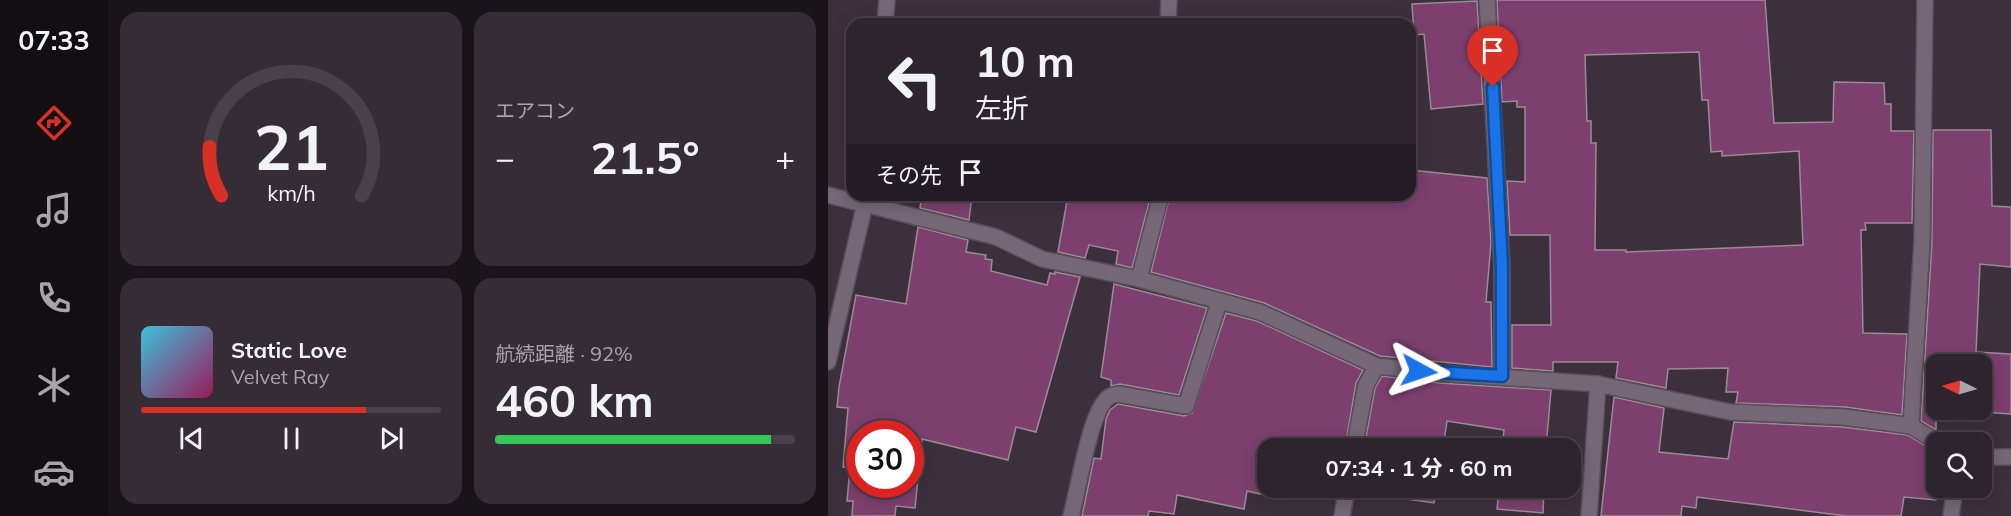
<!DOCTYPE html>
<html lang="ja">
<meta charset="utf-8">
<style>
body{margin:0;font-family:Mulish,"Noto Sans JP",sans-serif;background:#352c36;color:#f1f3f6;height:100vh;display:flex;flex-direction:column;font-size:22px;white-space:nowrap}
*{box-sizing:border-box;margin:0}
p{font-size:20px;color:#a7a4aa}
.icon{flex:none;width:33px;height:33px;fill:none;stroke:currentColor;stroke-width:2;stroke-linecap:round;stroke-linejoin:round}
.map{position:relative;flex:1;overflow:hidden}
.side{display:flex;flex-direction:column;gap:12px;padding:12px;background:#191419;width:720px}
.side>*{flex:none}
.hud{position:absolute;left:18px;top:18px;width:570px;height:183px;border-radius:18px;box-shadow:0 3px 15px #0003,0 0 0 2px #48414a;background:#2d242e;color:#f1f3f6;overflow:hidden}
.needle{width:39px;rotate:275deg}
.tools{position:absolute;left:1098px;top:354px;display:grid;gap:12px}
.tools a{display:grid;place-items:center;width:66px;height:66px;border-radius:12px;background:#2d242e;box-shadow:0 3px 15px #0003,0 0 0 2px #48414a;font-size:30px}
.speed{position:absolute;left:18px;top:420px;display:flex;gap:12px;font-size:30px;font-weight:700;text-align:center}
.speed>*{display:grid;place-content:center;width:78px;height:78px;border-radius:50%;background:#2d242e;box-shadow:0 3px 15px #0003,0 0 0 2px #48414a;line-height:1}
.speed .limit{border:9px solid #d22;background:#fff;color:#111}
.pin{position:absolute;display:grid;place-items:center;width:51px;height:51px;color:#fff;margin:-62px -26px;border-radius:50% 50% 50% 0;rotate:-45deg;box-shadow:0 0 6px #0007}
.pin .icon{rotate:45deg}
.me{position:absolute;width:66px;margin:-33px;rotate:95deg;stroke-linejoin:round;filter:drop-shadow(0 0 4px #0008)}
.turn{display:flex;align-items:center;gap:21px;height:126px;padding:0 30px;font-size:27px}
.turn .icon{width:78px;height:78px;stroke-width:2.5}
.turn b{display:block;font-size:42px;line-height:51px}
.then{display:flex;align-items:center;height:57px;padding:0 30px;background:#0003;gap:12px;font-size:22px}
.big{font-size:45px;font-weight:700;line-height:1.1}
.side .card{flex:1;display:flex;flex-direction:column;justify-content:center;gap:9px;min-width:0;padding:0 21px;border-radius:18px;background:#352c36}
.side .dial{align-items:center;gap:0}
.dial svg{height:156px;overflow:visible;fill:none;stroke:#48414a;stroke-width:7;stroke-linecap:round;text-anchor:middle}
.dial text{fill:#f1f3f6;stroke:none}
.song{display:flex;align-items:center;gap:18px}
.cover{width:72px;height:72px;border-radius:9px;background:linear-gradient(135deg,hsl(190 70% 55%),hsl(330 70% 35%))}
.played{height:6px;border-radius:3px;background:linear-gradient(90deg,#d93025 75%,#48414a 75%)}
.keys{display:flex;justify-content:space-around;direction:ltr}
.heat{display:flex;justify-content:space-between;align-items:center;font-size:33px;direction:ltr}
.charge{height:9px;border-radius:4px;background:linear-gradient(90deg,#34c759 92%,#48414a 0)}
.side .tiles{flex:1;display:grid;gap:12px;grid-template-columns:repeat(2,1fr)}
.trip{position:absolute;left:429px;top:438px;width:324px;height:60px;border-radius:18px;background:#2d242e;box-shadow:0 3px 15px #0003,0 0 0 2px #48414a;font-weight:700;line-height:60px;text-align:center}
main{display:flex;flex:1;min-height:0}
.dock{display:flex;flex-direction:column;width:108px;justify-content:space-around;align-items:center;background:#120e12;color:#a7a4aa}
.dock .icon{width:42px;height:42px}
.dock .current{color:#d93025}
.dock b{font-size:27px;color:#f1f3f6}
.map>svg:first-child{display:block}
.building{fill:#7c3f6e;stroke:#9c8a97;stroke-width:1.5;fill-rule:evenodd}
.lines{fill:none;stroke-linecap:round;stroke-linejoin:round}
.minor-casing{stroke:#594f5a;stroke-width:18}
.minor{stroke:#756776;stroke-width:15}
.route-casing{stroke:#114b97;stroke-width:15}
.route{stroke:#1a73e8;stroke-width:10}
</style>
<main>
<nav class="dock">
<b>07:33</b>
<svg class="icon current" aria-label="directions" viewBox="0 0 24 24"><path d="M12 3l9 9-9 9-9-9zM9 14v-3h6M13 9l2 2-2 2"/></svg>
<svg class="icon" aria-label="music" viewBox="0 0 24 24"><path d="M9 18V5l10-2v13"/><circle cx="6" cy="18" r="3"/><circle cx="16" cy="16" r="3"/></svg>
<svg class="icon" aria-label="phone" viewBox="0 0 24 24"><path d="M5 4h4l2 5-3 2q2 4 5 5l2-3 5 2v4C11 20 4 13 5 4z"/></svg>
<svg class="icon" aria-label="climate" viewBox="0 0 24 24"><path d="M12 3v18M4 7l16 10M4 17L20 7"/></svg>
<svg class="icon" aria-label="car" viewBox="0 0 24 24"><path d="M5 17H2v-5l4-1 3-4h7l3 4 3 1v5h-3M9 17h6M6 11h13"/><circle cx="7" cy="17" r="2"/><circle cx="17" cy="17" r="2"/></svg>
</nav>
<section class="side">
<div class="tiles">
<div class="card dial"><svg viewBox="0 0 100 80">
<path d="M14 69A42 42 0 1 1 86 69"/>
<path d="M14 69A42 42 0 0 1 8 44" stroke="#d93025"/>
<text x="50" y="56" font-size="32" font-weight="700">21</text>
<text x="50" y="72" font-size="11">km/h</text>
</svg></div>
<div class="card"><p>エアコン</p>
<div class="heat"><a>−</a><b class="big">21.5°</b><a>+</a></div>
</div>
<div class="card">
<div class="song"><i class="cover"></i><div><b>Static Love</b><p>Velvet Ray</p></div></div>
<div class="played"></div>
<div class="keys"><svg class="icon" aria-label="previous" viewBox="0 0 24 24"><path d="M18 5L8 12l10 7zM5 5v14"/></svg><svg class="icon" aria-label="pause" viewBox="0 0 24 24"><path d="M8 5v14M16 5v14"/></svg><svg class="icon" aria-label="next" viewBox="0 0 24 24"><path d="M6 5l10 7-10 7zM19 5v14"/></svg></div>
</div>
<div class="card"><p>航続距離 · 92%</p><b class="big">460 km</b><div class="charge"></div></div>
</div>
</section>
<div class="map">
<svg width="1183" height="516" viewBox="0 0 1183 516">
<rect width="100%" height="100%" fill="#3c303d"/>
<g class="building">
<path d="M 669,0 L 937,0 L 946,123 L 1005,122 L 1006,82 L 1056,83 L 1057,104 L 1063,104 L 1063,131 L 1086,131 L 1084,223 L 1037,223 L 1038,230 L 1033,230 L 1035,333 L 1079,334 L 1074,415 L 1017,407 L 908,403 L 910,392 L 898,392 L 900,368 L 840,369 L 838,388 L 788,378 L 790,362 L 725,362 L 725,371 L 684,368 L 684,325 L 723,325 L 722,235 L 682,235 L 679,181 L 697,182 L 697,107 L 689,107 L 689,101 L 674,102 ZM 871,52 L 874,100 L 880,100 L 883,152 L 894,151 L 894,156 L 971,151 L 975,245 L 798,252 L 798,250 L 767,250 L 768,143 L 763,143 L 763,121 L 759,121 L 757,55 Z"/>
<polygon points="649,1 655,104 603,109 596,34 586,35 584,4"/>
<polygon points="1105,130 1163,130 1164,206 1183,207 1183,267 1152,264 1148,352 1183,354 1183,414 1123,410 1154,410 1154,364 1108,364 1108,430 1093,421 1104,242"/>
<polygon points="582,170 659,178 663,243 658,302 663,302 664,367 552,356 436,303 323,272 342,195 582,195"/>
<polygon points="94,195 144,195 141,220 92,208"/>
<polygon points="240,195 323,195 304,268 288,264 290,251 261,245 257,258 230,252"/>
<path d="M 90,227 L 140,240 L 138,252 L 158,255 L 157,259 L 164,260 L 163,271 L 219,285 L 222,273 L 227,274 L 227,272 L 252,277 L 208,432 L 188,427 L 180,460 L 94,439 L 87,508 L 68,506 L 67,516 L 24,516 L 25,501 L 19,501 L 22,468 L 15,467 L 20,408 L 9,407 L 11,387 L 28,295 L 78,304 ZM 32,434 L 82,434 L 82,484 L 32,484 Z"/>
<polygon points="286,284 379,308 351,395 292,384 283,386 283,380 273,377"/>
<polygon points="398,313 429,321 535,370 528,383 517,448 440,448 440,488 456,488 454,499 419,491 416,509 349,495 346,514 321,511 320,516 254,516 266,458 273,459 278,419 282,410 290,404 356,416 364,413"/>
<polygon points="554,376 611,383 723,390 718,448 674,448 676,430 619,421 615,448 536,448 547,388"/>
<polygon points="786,397 836,408 831,452 900,459 906,422 1015,427 1080,435 1108,452 1108,500 1076,497 1073,516 1018,516 869,497 868,508 854,506 853,516 773,516"/>
<polygon points="544,488 609,488 606,503 544,494"/>
<polygon points="671,488 716,488 715,513 669,509"/>
</g>
<g class="lines">
<g class="minor-casing">
<g id="minor">
<polyline points="659,0 674,268 674,376"/>
<polyline points="57,24 59,0"/>
<polyline points="340,24 341,0"/>
<polyline points="0,195 168,237 214,259 311,279 432,312 549,366 612,373 770,384 902,412 1016,417 1083,426 1109,442"/>
<polyline points="311,279 333,195"/>
<polyline points="0,362 39,195"/>
<polyline points="1083,426 1094,241 1097,0"/>
<polyline points="526,448 538,385 549,366"/>
<polyline points="1154,457 1183,457"/>
<path d="M 243,516 C 250,492 262,409 281,397 C 283,395 287,395 290,394 L 358,406 L 391,302"/>
<polyline points="514,516 519,488"/>
<polyline points="761,516 770,384"/>
<polyline points="1123,516 1127,488"/>
</g>
</g>
<use href="#minor" class="minor"/>
</g>
<g class="lines">
<g class="route-casing">
<polyline id="route" points="591,371 674,376 674,268 665,87"/>
</g>
<use href="#route" class="route"/>
</g>
</svg>
<div class="tools">
<a><svg class="needle" viewBox="-14 -14 28 28"><path d="M0-13l5 13h-10z" fill="#e53935"/><path d="M0 13l5-13h-10z" fill="#a7a4aa"/></svg></a>
<a><svg class="icon" aria-label="search" viewBox="0 0 24 24"><circle cx="10" cy="10" r="6"/><path d="M15 15l6 6"/></svg></a>
</div>
<div class="speed"><div class="limit">30</div></div>
<div class="pin" style="left:665px;top:87px;background:#d93025"><svg class="icon" aria-label="arrive" viewBox="0 0 24 24"><path d="M6 21V4h12l-3 4 3 4H6"/></svg></div>
<svg class="me" style="left:591px;top:371px" viewBox="-20 -20 40 40"><path d="M0-17L14 15 0 8-14 15z" fill="#1a73e8" stroke="#fff" stroke-width="4"/></svg>
<div class="trip">07:34 · 1 分 · 60 m</div>
<div class="hud">
<div class="turn"><svg class="icon" aria-label="left" viewBox="0 0 24 24"><path d="M17 20v-9H6M10 6l-5 5 5 5"/></svg><div><b>10 m</b>左折</div></div>
<div class="then">その先<svg class="icon" aria-label="arrive" viewBox="0 0 24 24"><path d="M6 21V4h12l-3 4 3 4H6"/></svg></div>
</div>
</div>
</main>
